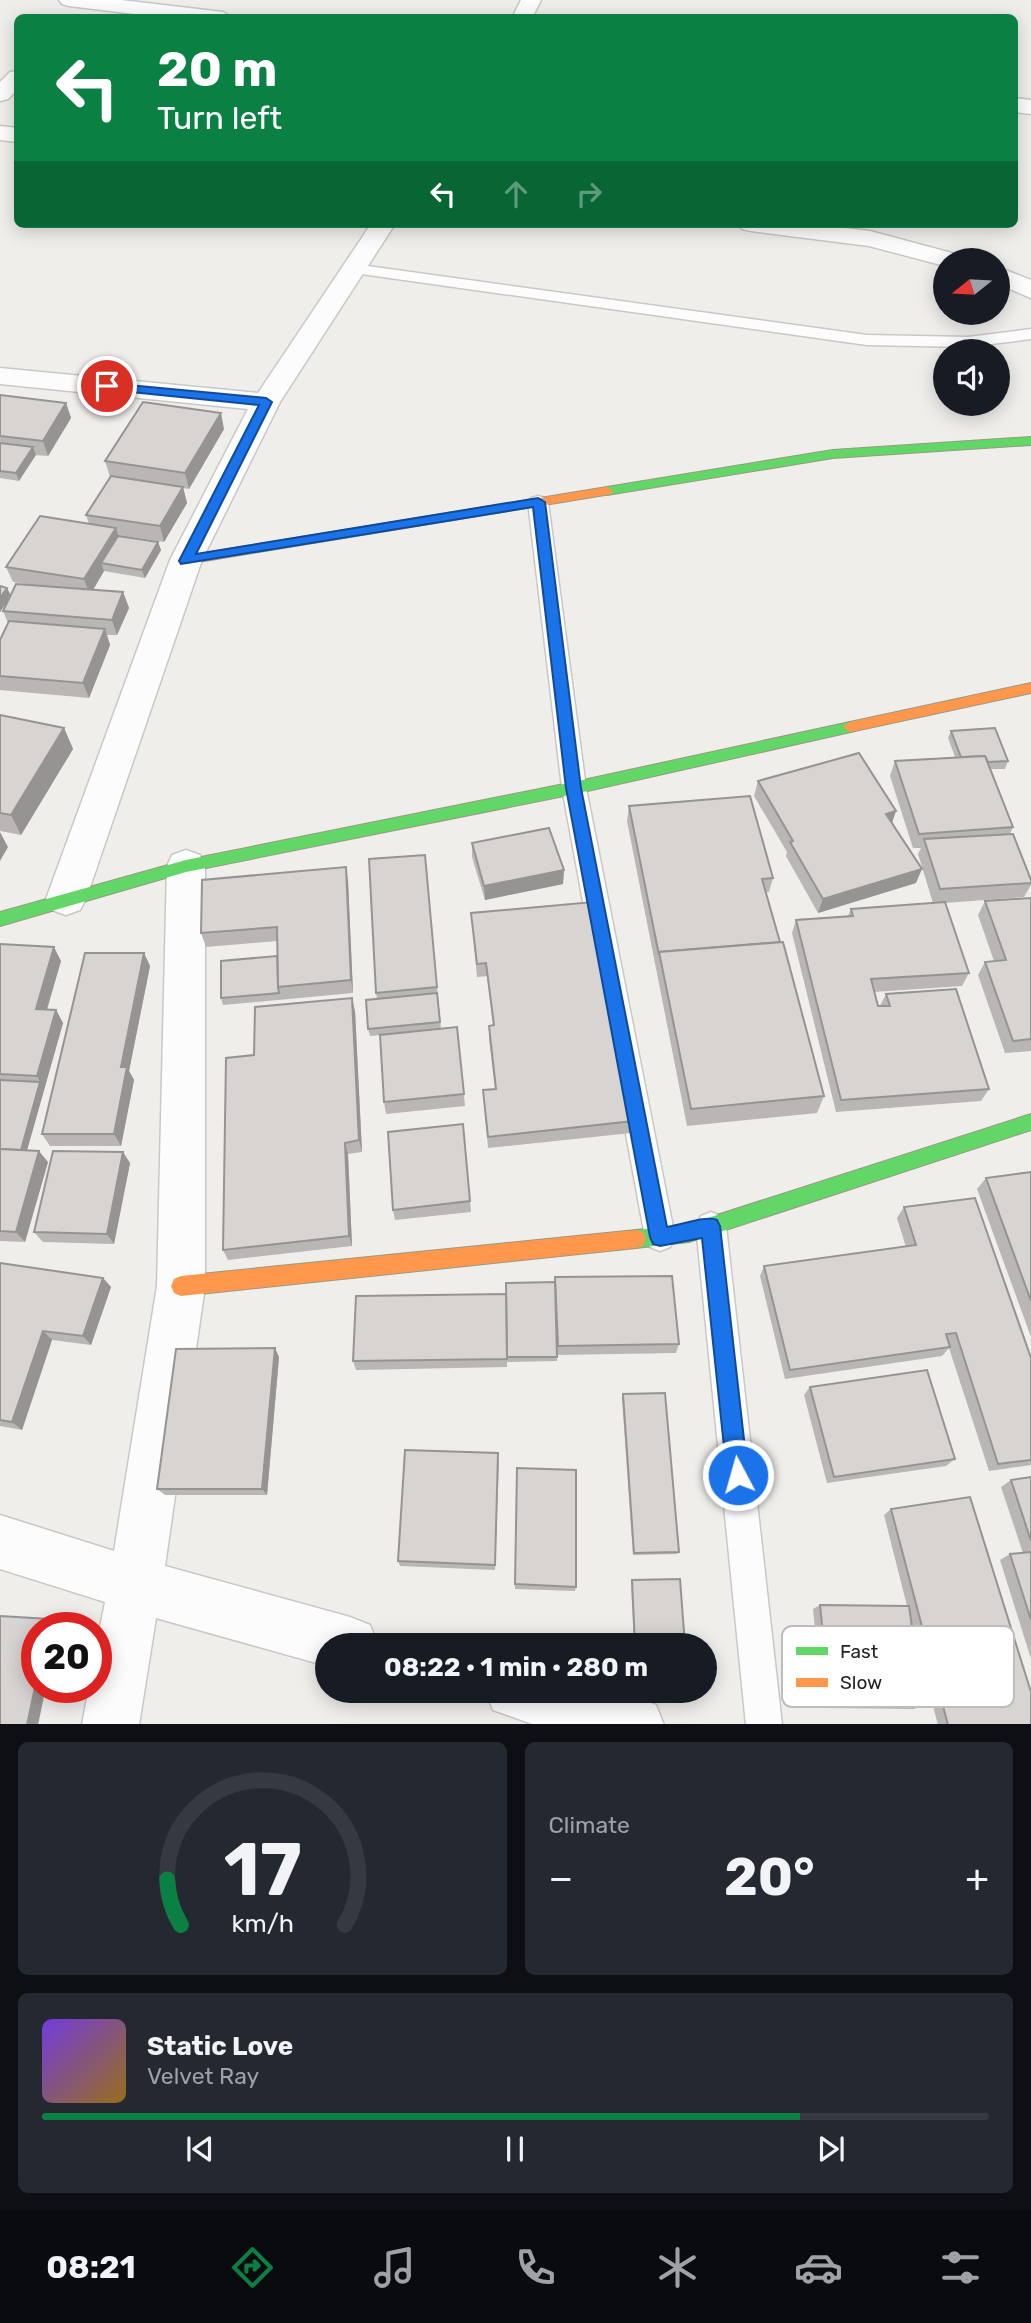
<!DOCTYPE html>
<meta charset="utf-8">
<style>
body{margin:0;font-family:Rubik,sans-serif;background:#242831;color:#f1f3f6;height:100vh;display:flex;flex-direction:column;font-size:26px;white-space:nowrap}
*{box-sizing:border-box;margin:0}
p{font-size:23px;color:#9ea1a6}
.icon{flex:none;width:38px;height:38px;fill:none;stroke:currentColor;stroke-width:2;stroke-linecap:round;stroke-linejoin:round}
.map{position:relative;height:1724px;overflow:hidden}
.panel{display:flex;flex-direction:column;gap:18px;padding:18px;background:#0d0f14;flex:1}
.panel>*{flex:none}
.banner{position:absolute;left:14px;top:14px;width:1004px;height:214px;border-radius:10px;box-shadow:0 4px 18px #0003;background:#0b8043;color:#fff;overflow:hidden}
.needle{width:46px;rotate:252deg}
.buttons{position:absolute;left:933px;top:248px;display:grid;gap:14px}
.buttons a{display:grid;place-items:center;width:77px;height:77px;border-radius:50%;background:#171b24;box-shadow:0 4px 18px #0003;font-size:35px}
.speed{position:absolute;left:21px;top:1612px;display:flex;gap:14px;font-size:35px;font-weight:700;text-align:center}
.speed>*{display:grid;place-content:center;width:91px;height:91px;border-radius:50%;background:#171b24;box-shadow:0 4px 18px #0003;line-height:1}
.speed .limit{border:10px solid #d22;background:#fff;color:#111}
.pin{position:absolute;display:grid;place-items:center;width:60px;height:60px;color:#fff;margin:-30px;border:4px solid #fff;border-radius:50%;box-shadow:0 2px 7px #0007}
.me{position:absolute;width:77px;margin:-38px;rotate:354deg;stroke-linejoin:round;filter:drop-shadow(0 0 5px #0008)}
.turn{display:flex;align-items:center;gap:24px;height:147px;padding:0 28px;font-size:32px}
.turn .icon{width:91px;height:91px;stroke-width:2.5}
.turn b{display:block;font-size:49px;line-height:60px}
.lanes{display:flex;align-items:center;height:66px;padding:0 28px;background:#0003;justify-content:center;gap:35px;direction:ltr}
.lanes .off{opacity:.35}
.big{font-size:52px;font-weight:700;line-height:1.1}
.panel .widget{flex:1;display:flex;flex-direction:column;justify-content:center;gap:10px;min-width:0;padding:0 24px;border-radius:10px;background:#242831}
.panel .dial{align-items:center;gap:0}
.dial svg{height:182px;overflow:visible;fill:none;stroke:#363941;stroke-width:7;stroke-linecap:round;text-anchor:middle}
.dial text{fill:#f1f3f6;stroke:none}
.song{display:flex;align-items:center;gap:21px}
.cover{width:84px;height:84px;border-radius:10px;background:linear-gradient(135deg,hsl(260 70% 55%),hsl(40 70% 35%))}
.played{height:7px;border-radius:4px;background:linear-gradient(90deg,#0b8043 80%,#363941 80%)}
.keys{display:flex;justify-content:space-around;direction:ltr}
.heat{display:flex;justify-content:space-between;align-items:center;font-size:38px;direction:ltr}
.panel .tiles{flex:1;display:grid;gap:18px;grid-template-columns:1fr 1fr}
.widget:last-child{grid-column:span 2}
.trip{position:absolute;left:315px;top:1633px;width:402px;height:70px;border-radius:35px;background:#171b24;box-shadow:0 4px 18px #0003;font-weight:700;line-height:70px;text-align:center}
.tab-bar{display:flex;height:112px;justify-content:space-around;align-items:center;background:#090b0e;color:#9ea1a6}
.tab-bar .icon{width:49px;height:49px}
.tab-bar .current{color:#0b8043}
.tab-bar b{font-size:32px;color:#f1f3f6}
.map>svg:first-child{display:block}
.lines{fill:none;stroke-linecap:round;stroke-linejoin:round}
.lane-casing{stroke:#c9c8c7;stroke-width:3}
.street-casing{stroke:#c9c8c7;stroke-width:3}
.fast-casing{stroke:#999a82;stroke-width:2}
.slow-casing{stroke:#999a82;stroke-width:2}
.lane{fill:#fdfcfc;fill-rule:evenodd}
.street{fill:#fdfcfc;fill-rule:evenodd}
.fast{fill:#63d668;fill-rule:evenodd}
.slow{fill:#ff974d;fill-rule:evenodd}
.wall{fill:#b9b6b5}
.shaded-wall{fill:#969493}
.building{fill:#d7d4d2;stroke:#969493;stroke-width:2}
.route{fill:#1a73e8;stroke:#114b97;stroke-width:2}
.key{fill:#fff;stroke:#bdbdbd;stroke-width:2}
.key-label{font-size:19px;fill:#222}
</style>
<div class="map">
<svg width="1031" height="1725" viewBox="0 0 1031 1725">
<rect width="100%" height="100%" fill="#f0eeeb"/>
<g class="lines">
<g class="lane-casing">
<g id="lane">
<polygon points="353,264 867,335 968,337 1031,329 1031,339 968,347 867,345 347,272 345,269"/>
<polygon points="538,496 545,498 548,502 586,788 675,1237 670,1247 660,1251 650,1247 645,1237 562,788 528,502 531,498"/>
<polygon points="711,1212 721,1216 726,1226 782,1725 746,1725 696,1226 701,1216"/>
</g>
</g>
<g class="street-casing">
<g id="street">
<polygon points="59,0 121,0 223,12 233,18 167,18 69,6 62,4"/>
<polygon points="521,0 541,0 532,18 512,18"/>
<polygon points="18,71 18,89 8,99 0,101 0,82 10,72"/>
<polygon points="1015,98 1031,100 1031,114 1015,112"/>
<polygon points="0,126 18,128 18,142 0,140"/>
<polygon points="371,224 395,224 280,402 202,560 86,899 80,910 66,915 52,910 46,899 170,560 248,409 0,384 0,368 258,393"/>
<polygon points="739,224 810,224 870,231 963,256 967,261 945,261 945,266 869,246 751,231 742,229"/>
<polygon points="998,267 1031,280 1031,298 998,284"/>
<polygon points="186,850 200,855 205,866 205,1286 165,1566 350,1617 370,1625 378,1645 327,1645 327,1666 156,1618 139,1725 82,1725 89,1687 96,1687 96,1647 105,1602 0,1569 0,1515 114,1551 157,1286 167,866 172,855"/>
<polygon points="485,1690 615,1690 656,1705 664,1725 535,1725 493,1710"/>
</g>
</g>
<g class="fast-casing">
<g id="fast">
<polygon points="1031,437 1031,445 833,458 607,495 601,491 607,487 833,450"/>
<polygon points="850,722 855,723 857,727 855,731 574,794 186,872 0,926 0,912 186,860 574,782"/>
<polygon points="1031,1114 1031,1130 689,1242 636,1248 629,1246 626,1239 629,1232 636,1230 689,1224"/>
</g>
</g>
<g class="slow-casing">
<g id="slow">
<polygon points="607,487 613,491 611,494 186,564 179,560 186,556"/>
<polygon points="1031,683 1031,693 850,732 843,727 850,722"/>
<polygon points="636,1230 643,1232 646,1239 643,1246 636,1248 181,1296 174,1293 171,1286 174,1279 181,1276"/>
</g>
</g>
<use href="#lane" class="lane"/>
<use href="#street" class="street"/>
<use href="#fast" class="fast"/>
<use href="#slow" class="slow"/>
</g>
<g class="wall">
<polygon points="0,395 66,403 71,418 48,456 35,455 19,481 0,478"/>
<polygon points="224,429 189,489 183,488 187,503 164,542 118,535 158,542 161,550 145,578 104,571 93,590 123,592 129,608 117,635 107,635 110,645 89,698 0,690 0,640 8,623 3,611 10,598 0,612 0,586 7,588 11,596 26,584 13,582 6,567 89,524 86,515 110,477 105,461"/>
<polygon points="0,715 64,728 73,749 21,835 0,831"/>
<polygon points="951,731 1008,761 1005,769 991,769 1013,827 1010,834 1031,880 1031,885 1024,897 945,903 969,973 962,986 874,992 878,1006 880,1006 886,994 989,1089 981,1101 836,1112 792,933 796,920 848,916 851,909 933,903 918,854 921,848 913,848 890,776 895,761 955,757 948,738"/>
<polygon points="758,781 892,822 916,883 818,913 786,856 787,852 754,796"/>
<polygon points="629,806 773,878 769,892 766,892 824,1096 817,1113 687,1126 627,821"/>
<polygon points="472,843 564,870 563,884 485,900 472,857"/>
<polygon points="425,855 441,1029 370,1036 368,1029 377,999 376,993"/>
<polygon points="348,881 353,993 223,1005 221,998 277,956 277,941 206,947 201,933"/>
<polygon points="1031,898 1031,1051 1005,1053 978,975 985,962 994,961 978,915 985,901"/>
<polygon points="471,913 633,1121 631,1133 488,1148 483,1090 495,1089 489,1039 489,1026 493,1025 487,976 477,977"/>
<polygon points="0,944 61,961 47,1010 56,1010 63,1023 27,1150 48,1162 25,1242 0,1241"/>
<polygon points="144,953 150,966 129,1071 134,1080 121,1146 50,1146 42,1134"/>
<polygon points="355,1011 362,1152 348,1154 352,1246 228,1260 223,1250 254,1055"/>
<polygon points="457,1027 465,1106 386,1114 384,1102"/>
<polygon points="463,1124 471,1212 395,1220 393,1210"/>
<polygon points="130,1163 114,1244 43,1242 34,1232"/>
<polygon points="1031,1172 1031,1337 977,1189 986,1178"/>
<polygon points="904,1207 1031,1358 1031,1465 989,1471 949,1348 942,1356 785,1379 760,1276 764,1266 906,1247 897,1218"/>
<polygon points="0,1263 103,1278 111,1287 91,1345 52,1340 22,1430 0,1426"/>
<polygon points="356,1296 679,1344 676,1353 557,1355 557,1361 507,1362 507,1367 356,1370 353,1361"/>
<polygon points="279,1357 267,1495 165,1495 157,1489"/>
<polygon points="810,1387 955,1459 946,1466 827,1483 804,1395"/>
<polygon points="623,1394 679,1552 677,1554 633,1555 622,1398"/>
<polygon points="499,1461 495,1570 400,1566 398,1561"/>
<polygon points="517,1468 576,1587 575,1591 515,1589"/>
<polygon points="1031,1477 1031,1659 1000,1560 1010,1554 1023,1553 1001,1487 1011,1480"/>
<polygon points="891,1509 1031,1725 938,1725 910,1618 923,1706 914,1709 823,1708 813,1609 820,1605 907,1606 884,1515"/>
<polygon points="632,1580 685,1645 634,1645 631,1583"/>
</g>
<g class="shaded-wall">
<polygon points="66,403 71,418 48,456 43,441"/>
<polygon points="221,413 224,429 189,489 185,473"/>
<polygon points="33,447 36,455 19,481 16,473"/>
<polygon points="183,487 187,503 164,542 160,526"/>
<polygon points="116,528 121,544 101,563 104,571 90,595 84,579"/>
<polygon points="158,542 161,550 145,578 142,570"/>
<polygon points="7,588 11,596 0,612 0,598"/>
<polygon points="123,592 129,608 117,635 112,620"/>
<polygon points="105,629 110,645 89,698 83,683"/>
<polygon points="64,728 73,749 21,835 11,815"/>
<polygon points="896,811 891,826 886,814"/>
<polygon points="0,832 8,847 0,861"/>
<polygon points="346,867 348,881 353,993 351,980"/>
<polygon points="922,869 916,883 818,913 823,899"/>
<polygon points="564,870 563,884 485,900 484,886"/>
<polygon points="54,947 61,961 43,1022 36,1009"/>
<polygon points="144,953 150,966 129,1071 134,1080 121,1146 114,1134 121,1067"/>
<polygon points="352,998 355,1011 362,1152 359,1140"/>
<polygon points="56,1010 63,1023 24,1161 20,1155 40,1082 37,1076"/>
<polygon points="345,1143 348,1154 352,1246 349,1236"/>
<polygon points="39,1151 48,1162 25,1242 16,1232"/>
<polygon points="123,1152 130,1163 114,1244 107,1234"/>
<polygon points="103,1278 111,1287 91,1345 83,1336"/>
<polygon points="43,1331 52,1340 22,1430 12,1422"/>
<polygon points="275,1348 279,1357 267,1495 262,1489"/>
<polygon points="49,1619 59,1623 58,1628 48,1628"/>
<polygon points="37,1678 37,1687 46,1687 38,1725 27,1725"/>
</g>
<g class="building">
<polygon points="0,395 66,403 43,441 0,436"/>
<polygon points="143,402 221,413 185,473 105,461"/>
<polygon points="0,443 33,447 16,473 0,471"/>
<polygon points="111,476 183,487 160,526 86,515"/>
<polygon points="40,516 116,528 84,579 6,567"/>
<polygon points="118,536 158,542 142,570 101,563"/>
<polygon points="16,584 123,592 112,620 3,611"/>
<polygon points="0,586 7,588 0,598"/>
<polygon points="9,621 105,629 83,683 0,676 0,640"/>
<polygon points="0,715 64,728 11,815 0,813"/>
<polygon points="995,728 1008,761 988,762 985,756 961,757 951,731"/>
<polygon points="859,753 896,811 886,814 922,869 823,899 790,842 793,841 758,781"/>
<polygon points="985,756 1013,827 919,834 895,761"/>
<polygon points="750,796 773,878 762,879 780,942 659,952 659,955 629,806"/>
<polygon points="549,828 564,870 484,886 472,843"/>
<polygon points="1013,834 1031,880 1031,883 940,889 924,839"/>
<polygon points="425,855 437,987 376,993 369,859"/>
<polygon points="346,867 351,980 278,987 277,927 201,933 202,880"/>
<polygon points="1031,898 1031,1039 1013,1041 985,962 1006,960 985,901"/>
<polygon points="593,902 633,1121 488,1137 483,1090 496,1089 489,1026 494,1025 486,963 477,964 471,913"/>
<polygon points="945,902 969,973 871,979 878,1006 890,1006 886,994 956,989 989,1089 841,1100 796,920 853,916 851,909"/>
<polygon points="783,942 824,1096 691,1109 659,952"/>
<polygon points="0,944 54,947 36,1009 56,1010 37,1076 0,1074"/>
<polygon points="85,953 144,953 121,1067 127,1067 114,1134 42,1134"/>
<polygon points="277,956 278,987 279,993 221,998 221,961"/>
<polygon points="437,993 440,1022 368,1029 366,1000"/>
<polygon points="352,998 359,1140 345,1143 349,1236 223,1250 226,1058 254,1055 255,1007"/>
<polygon points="457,1027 464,1094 384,1102 380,1035"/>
<polygon points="0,1080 40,1082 21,1150 0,1149"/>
<polygon points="463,1124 470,1201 393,1210 388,1132"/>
<polygon points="0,1149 39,1151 16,1232 0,1231"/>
<polygon points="53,1151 123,1152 107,1234 34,1232"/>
<polygon points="1031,1172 1031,1301 986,1178"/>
<polygon points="975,1198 1031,1358 1031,1460 998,1464 956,1333 946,1334 950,1347 790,1370 764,1266 916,1245 904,1207"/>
<polygon points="0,1263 103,1278 83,1336 43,1331 12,1422 0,1420"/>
<polygon points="672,1276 679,1344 558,1346 555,1277"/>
<polygon points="555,1282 557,1357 507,1357 506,1283"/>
<polygon points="506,1294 507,1359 353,1361 356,1296"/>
<polygon points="275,1348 262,1489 157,1489 176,1349"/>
<polygon points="927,1370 955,1459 834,1477 810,1387"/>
<polygon points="665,1393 679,1552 634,1553 623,1394"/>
<polygon points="405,1450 498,1453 495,1565 398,1561"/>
<polygon points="517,1468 576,1470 576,1587 515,1584"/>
<polygon points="1031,1477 1031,1541 1011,1480"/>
<polygon points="970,1497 1031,1692 1031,1725 948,1725 891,1509"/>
<polygon points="1031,1552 1031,1620 1010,1554"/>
<polygon points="680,1579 685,1645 635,1645 632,1580"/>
<polygon points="820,1605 909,1606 923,1706 830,1705"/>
<polygon points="0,1616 49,1619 48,1628 37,1628 37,1678 27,1725 0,1725"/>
</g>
<path class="route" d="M 107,383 L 266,398 L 272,402 L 196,554 L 538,498 L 545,502 L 581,788 L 667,1227 C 681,1225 707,1215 717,1220 L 720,1226 L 748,1475 L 745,1483 L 738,1486 L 730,1483 L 727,1475 L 702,1238 L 660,1246 L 653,1244 L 650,1237 L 566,788 L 533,507 L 181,564 L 179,561 L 259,405 L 102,389 L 101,386 Z"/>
<rect x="782" y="1626" width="232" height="81" rx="10" class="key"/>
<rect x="796" y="1647" width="32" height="8" fill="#63d668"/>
<rect x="796" y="1678" width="32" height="9" fill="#ff974d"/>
<g class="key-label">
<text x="840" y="1658">Fast</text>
<text x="840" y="1689">Slow</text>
</g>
</svg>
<div class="buttons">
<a><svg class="needle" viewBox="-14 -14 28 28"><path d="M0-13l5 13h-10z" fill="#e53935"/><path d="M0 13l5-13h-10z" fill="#9ea1a6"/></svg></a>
<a><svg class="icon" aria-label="sound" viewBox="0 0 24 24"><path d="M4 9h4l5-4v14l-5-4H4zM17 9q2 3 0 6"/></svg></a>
</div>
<div class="speed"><div class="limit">20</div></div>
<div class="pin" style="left:107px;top:386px;background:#d93025"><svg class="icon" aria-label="arrive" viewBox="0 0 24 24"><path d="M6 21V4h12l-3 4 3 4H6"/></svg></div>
<svg class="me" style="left:738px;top:1475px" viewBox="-20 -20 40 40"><circle r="17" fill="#1a73e8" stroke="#fff" stroke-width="3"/><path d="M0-11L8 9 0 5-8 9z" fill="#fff"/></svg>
<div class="trip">08:22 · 1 min · 280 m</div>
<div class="banner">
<div class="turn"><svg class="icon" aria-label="left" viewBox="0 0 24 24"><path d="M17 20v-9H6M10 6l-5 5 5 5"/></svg><div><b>20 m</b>Turn left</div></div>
<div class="lanes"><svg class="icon" aria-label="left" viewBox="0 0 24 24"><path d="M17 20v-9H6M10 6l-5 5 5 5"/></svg><svg class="icon off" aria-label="ahead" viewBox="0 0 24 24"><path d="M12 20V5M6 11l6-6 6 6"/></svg><svg class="icon off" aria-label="right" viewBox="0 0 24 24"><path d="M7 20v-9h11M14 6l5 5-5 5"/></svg></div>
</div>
</div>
<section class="panel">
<div class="tiles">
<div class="widget dial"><svg viewBox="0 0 100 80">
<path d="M14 69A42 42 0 1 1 86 69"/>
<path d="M14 69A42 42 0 0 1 8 49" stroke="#0b8043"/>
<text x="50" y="56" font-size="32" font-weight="700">17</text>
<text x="50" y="72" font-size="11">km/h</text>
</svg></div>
<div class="widget"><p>Climate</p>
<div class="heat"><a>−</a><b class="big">20°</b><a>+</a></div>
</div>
<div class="widget">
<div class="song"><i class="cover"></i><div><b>Static Love</b><p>Velvet Ray</p></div></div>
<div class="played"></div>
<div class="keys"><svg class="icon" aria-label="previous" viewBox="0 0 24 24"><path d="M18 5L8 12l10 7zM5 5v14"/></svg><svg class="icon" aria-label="pause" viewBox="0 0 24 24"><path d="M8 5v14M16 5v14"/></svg><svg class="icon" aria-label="next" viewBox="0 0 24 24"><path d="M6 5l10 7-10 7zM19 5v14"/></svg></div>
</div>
</div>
</section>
<nav class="tab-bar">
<b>08:21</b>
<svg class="icon current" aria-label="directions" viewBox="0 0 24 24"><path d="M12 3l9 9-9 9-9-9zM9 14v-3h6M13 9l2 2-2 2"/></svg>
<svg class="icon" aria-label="music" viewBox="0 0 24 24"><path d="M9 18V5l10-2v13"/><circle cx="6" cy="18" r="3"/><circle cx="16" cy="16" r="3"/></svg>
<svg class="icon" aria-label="phone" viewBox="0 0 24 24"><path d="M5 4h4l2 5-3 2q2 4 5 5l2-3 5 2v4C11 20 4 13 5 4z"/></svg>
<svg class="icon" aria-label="climate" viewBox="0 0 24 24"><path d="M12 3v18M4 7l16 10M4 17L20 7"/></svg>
<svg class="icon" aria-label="car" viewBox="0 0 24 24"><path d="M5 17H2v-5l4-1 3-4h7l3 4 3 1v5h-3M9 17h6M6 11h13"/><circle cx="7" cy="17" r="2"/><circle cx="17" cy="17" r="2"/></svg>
<svg class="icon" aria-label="filters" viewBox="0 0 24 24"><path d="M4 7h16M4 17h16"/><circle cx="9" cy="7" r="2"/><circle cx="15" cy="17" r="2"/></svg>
</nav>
